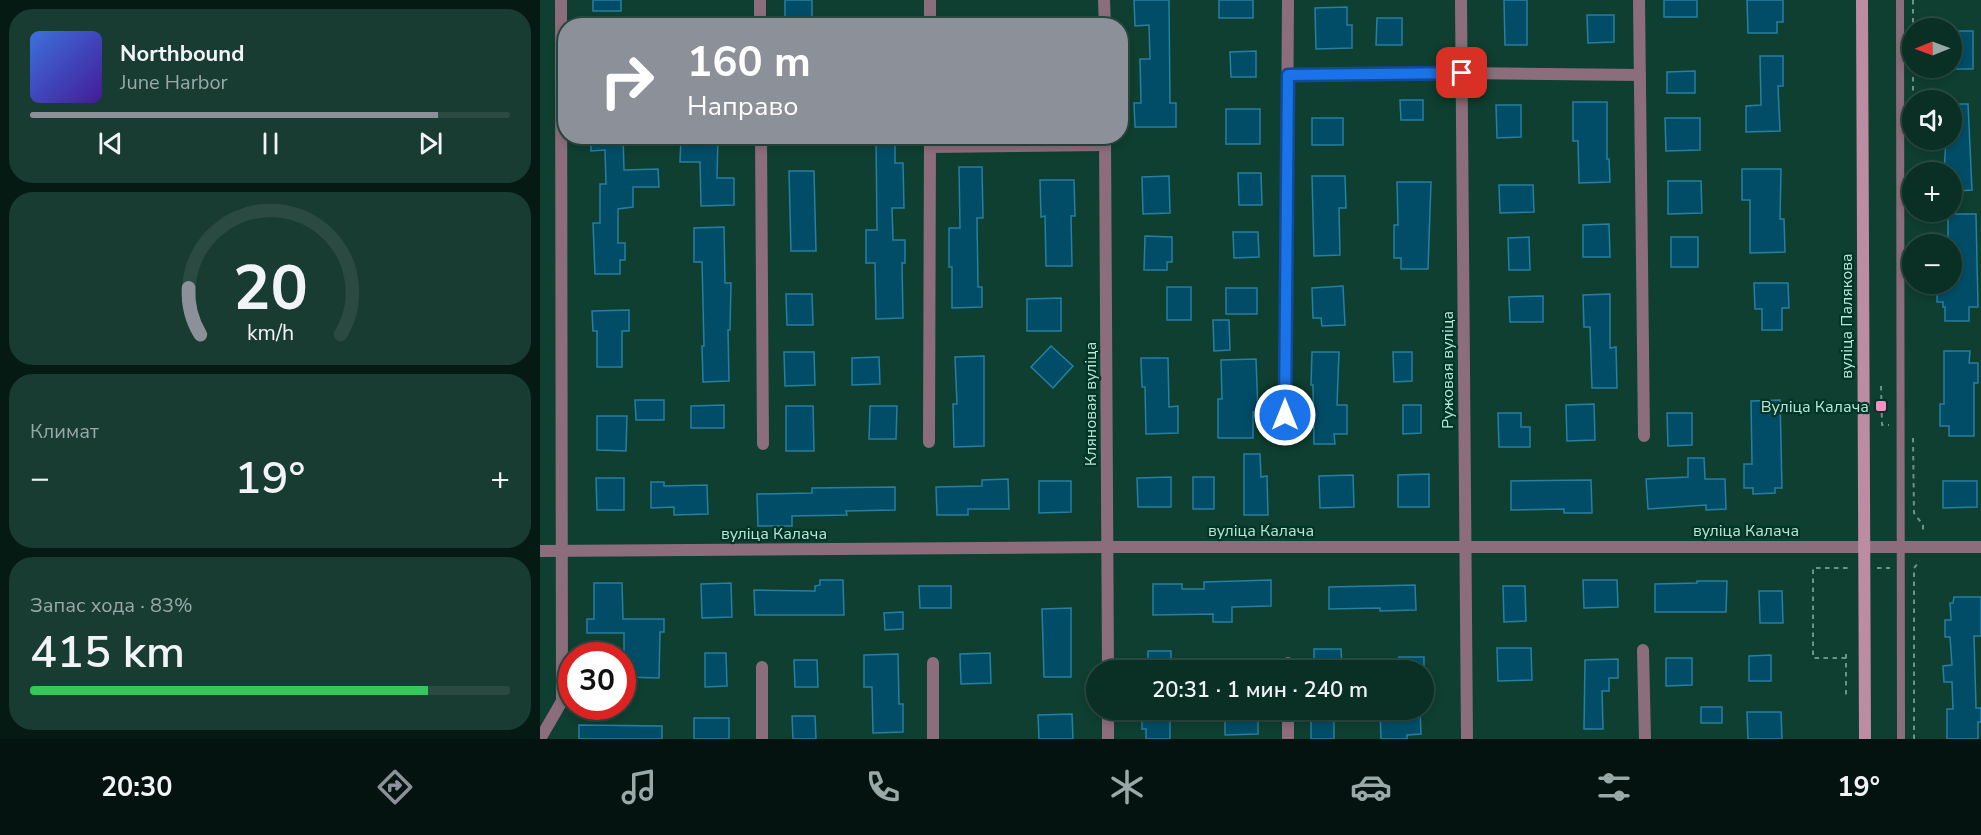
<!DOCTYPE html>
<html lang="ru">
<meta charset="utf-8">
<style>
body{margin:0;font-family:"Nunito Sans",sans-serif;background:#183b32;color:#f1f3f6;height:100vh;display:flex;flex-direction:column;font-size:22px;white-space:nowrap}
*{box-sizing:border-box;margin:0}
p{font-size:20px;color:#99a9a7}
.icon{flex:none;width:33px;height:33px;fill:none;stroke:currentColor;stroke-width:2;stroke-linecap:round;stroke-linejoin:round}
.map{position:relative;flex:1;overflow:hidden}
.side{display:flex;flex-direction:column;gap:9px;padding:9px;background:#061a14;width:540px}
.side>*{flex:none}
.hud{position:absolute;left:18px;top:18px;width:570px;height:126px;border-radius:24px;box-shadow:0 3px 9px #0003,0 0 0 2px #2a4a42;background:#8c9099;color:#fff;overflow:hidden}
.needle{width:39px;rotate:269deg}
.fabs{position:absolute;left:1362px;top:18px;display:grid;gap:12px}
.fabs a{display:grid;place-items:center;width:60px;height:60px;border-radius:50%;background:#0a2f25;box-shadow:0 3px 9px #0003,0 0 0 2px #2a4a42;font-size:30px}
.speed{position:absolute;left:18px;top:642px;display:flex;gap:12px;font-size:30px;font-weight:700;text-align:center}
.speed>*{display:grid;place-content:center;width:78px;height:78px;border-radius:50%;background:#0a2f25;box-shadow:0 3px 9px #0003,0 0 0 2px #2a4a42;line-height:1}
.speed .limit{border:9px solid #d22;background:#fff;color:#111}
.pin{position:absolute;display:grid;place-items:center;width:51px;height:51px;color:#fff;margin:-26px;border-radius:12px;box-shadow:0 3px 9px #0006}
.me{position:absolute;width:66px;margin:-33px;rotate:0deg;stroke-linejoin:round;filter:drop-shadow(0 0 4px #0008)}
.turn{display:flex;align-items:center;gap:21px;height:126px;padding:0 30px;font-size:27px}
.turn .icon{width:78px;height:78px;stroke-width:2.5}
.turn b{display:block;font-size:42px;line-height:51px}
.big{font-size:45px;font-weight:600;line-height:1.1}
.side .tile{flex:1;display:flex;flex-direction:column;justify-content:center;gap:9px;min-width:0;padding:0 21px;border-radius:24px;background:#183b32}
.side .dial{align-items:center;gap:0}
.dial svg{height:156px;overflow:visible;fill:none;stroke:#2a4a42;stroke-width:7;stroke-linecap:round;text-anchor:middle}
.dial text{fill:#f1f3f6;stroke:none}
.song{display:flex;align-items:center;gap:18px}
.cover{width:72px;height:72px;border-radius:9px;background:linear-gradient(135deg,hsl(220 70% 55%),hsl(260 70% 35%))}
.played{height:6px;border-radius:3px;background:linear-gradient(90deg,#8c9099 85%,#2a4a42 85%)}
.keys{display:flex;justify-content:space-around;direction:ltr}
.heat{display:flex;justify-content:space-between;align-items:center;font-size:33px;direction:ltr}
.charge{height:9px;border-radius:4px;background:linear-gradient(90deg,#34c759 83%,#2a4a42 0)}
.trip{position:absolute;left:546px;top:660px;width:348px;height:60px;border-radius:30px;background:#0a2f25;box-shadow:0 3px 9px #0003,0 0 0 2px #2a4a42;font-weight:600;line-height:60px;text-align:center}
.menu{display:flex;height:96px;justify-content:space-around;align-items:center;background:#04130f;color:#99a9a7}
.menu .icon{width:42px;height:42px}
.menu .active{color:#8c9099}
.menu b{font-size:27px;color:#f1f3f6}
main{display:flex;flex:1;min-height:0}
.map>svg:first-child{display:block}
.building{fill:#014d67;stroke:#277fa2;stroke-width:1.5}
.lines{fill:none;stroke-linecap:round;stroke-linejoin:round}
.path{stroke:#689586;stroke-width:2;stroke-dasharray:4.5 4.5;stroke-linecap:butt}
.lane{stroke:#8c6d7b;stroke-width:8}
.street{stroke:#8c6d7b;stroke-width:12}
.secondary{stroke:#bc8ca2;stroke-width:12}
.route-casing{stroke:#114b97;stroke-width:15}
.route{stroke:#1a73e8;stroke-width:10}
.poi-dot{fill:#fb8fc5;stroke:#003527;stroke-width:2}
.labels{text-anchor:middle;stroke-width:4.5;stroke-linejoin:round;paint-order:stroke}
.street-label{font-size:16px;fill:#bce5d5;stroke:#003527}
.poi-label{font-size:16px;fill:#bce5d5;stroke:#003527;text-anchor:end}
</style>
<main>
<section class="side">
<div class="tile">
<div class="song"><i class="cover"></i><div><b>Northbound</b><p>June Harbor</p></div></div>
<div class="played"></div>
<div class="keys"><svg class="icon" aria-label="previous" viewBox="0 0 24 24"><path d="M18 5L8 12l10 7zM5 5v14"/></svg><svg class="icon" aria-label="pause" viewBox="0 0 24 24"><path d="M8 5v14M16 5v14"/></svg><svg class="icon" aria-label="next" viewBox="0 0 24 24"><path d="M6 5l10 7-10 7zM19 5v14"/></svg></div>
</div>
<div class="tile dial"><svg viewBox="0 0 100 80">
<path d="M14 69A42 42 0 1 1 86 69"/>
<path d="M14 69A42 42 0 0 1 8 45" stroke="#8c9099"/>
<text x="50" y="56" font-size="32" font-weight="700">20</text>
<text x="50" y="72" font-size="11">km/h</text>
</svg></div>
<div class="tile"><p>Климат</p>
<div class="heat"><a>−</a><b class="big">19°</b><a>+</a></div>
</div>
<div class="tile"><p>Запас хода · 83%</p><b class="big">415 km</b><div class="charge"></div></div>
</section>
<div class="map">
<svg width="1441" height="739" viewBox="0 0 1441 739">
<rect width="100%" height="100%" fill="#0e3f31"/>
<g class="building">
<rect x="53" y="0" width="28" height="11"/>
<polygon points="245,0 272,0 272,19 245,20"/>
<polygon points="594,0 629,0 630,103 636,103 636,127 595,127 594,103 601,103 600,59 610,59 609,25 595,26"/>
<rect x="679" y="0" width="34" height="18"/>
<polygon points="964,0 987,0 987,45 965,45"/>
<rect x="1124" y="0" width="33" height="17"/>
<polygon points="1207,0 1243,0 1243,22 1237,22 1237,33 1208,33"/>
<polygon points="807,7 807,25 812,25 812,48 776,49 775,8"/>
<polygon points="1047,15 1074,15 1074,42 1048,43"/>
<polygon points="837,18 862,18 862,45 836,45"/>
<rect x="1412" y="31" width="21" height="38"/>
<polygon points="716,51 716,77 691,77 690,52"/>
<polygon points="1220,56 1243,56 1243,86 1238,86 1240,131 1206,132 1206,106 1221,105"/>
<polygon points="1155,71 1155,93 1127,93 1127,72"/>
<polygon points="860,100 883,100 883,120 861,120"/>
<polygon points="1033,102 1067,102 1067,159 1069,159 1070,182 1039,183 1038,141 1033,141"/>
<polygon points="1412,104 1428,104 1432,190 1417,191 1416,181 1412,181 1412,172 1404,172 1406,140 1412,140"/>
<polygon points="956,105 981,105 981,137 957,138"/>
<rect x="686" y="109" width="34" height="35"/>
<rect x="772" y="118" width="31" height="27"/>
<polygon points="1125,118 1160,118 1160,150 1126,151"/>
<polygon points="51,136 83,136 84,170 118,169 119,187 93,187 93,207 78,209 78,243 85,243 85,260 80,260 80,274 55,274 53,223 60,223 60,184 66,184 65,150 51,151"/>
<polygon points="141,136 178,136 177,178 194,178 194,205 161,206 160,162 140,162"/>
<polygon points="336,136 355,136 355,163 363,163 364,208 352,208 353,240 365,240 365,263 362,263 363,318 336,319 335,263 326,263 326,230 337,230"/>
<polygon points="419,167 442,167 443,218 437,218 438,287 442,287 442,307 412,308 412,267 409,267 409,228 420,228"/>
<polygon points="1202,169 1241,169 1240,219 1244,219 1245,252 1210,253 1210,200 1202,200"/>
<polygon points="249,171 274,171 276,251 251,251"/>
<polygon points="698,173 721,173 722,205 699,205"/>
<polygon points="629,176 630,213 603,214 602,177"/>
<polygon points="772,176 805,176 806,208 799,208 800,255 774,256"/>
<polygon points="500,180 534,180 535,216 531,216 532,266 506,266 505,216 501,217"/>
<polygon points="1128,181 1161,181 1162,213 1128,214"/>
<polygon points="857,182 891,182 888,269 861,269 861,258 854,258 854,225 858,225"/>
<polygon points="959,185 993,185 994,212 960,213"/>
<polygon points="1408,214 1436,214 1438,307 1429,307 1429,321 1405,321 1405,307 1403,307 1403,302 1397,302 1397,285 1412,284 1412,244 1408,244"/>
<polygon points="1069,224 1070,257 1043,257 1043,225"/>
<polygon points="184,227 185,283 191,283 190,330 188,330 189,381 163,382 162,346 164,346 162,262 154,262 154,228"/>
<polygon points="693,232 718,232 719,257 694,258"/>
<polygon points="605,236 632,237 632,262 627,262 627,270 604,270"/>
<polygon points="989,237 990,270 969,270 968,238"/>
<rect x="1131" y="237" width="27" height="30"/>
<polygon points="1214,283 1248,283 1249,308 1242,308 1242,330 1222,330 1222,309 1215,309"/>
<polygon points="803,286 805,325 782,326 781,318 773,318 772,288"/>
<rect x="627" y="287" width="24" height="33"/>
<rect x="686" y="288" width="31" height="26"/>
<polygon points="246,294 272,294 273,325 247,325"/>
<polygon points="1070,294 1070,348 1076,347 1077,388 1052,388 1050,327 1044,327 1043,295"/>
<polygon points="1003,296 1003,322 970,322 969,297"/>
<polygon points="521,298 521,331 487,331 487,299"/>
<polygon points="89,310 89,331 82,331 82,367 57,367 57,331 53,331 52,311"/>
<polygon points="673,320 689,320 690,350 674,351"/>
<polygon points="511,346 533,366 513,388 491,367"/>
<polygon points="1404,351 1430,351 1429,363 1438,363 1438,383 1434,383 1434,436 1409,436 1409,426 1400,426 1400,404 1404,404"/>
<polygon points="244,352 274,352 275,385 245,386"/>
<polygon points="772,352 799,352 797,405 807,405 807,434 794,434 795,444 774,444 773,385 771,385"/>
<polygon points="853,352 872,352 872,381 854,382"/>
<polygon points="444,356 444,446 414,447 413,404 417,404 415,357"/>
<polygon points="339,357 340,384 312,385 312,358"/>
<polygon points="601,358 628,358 629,407 638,406 638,433 606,434 605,387 602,387"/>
<polygon points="716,359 718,412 713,412 713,438 678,438 678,399 682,399 681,360"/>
<polygon points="95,400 124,400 124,420 96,420"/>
<polygon points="1240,400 1242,488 1235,488 1235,493 1213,494 1213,488 1204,488 1204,464 1212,464 1211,401"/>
<polygon points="1054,404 1055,440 1027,441 1026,405"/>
<polygon points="184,405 184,428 151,428 151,406"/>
<polygon points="863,405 881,405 881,433 863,434"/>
<polygon points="246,406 273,406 274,451 246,451"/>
<polygon points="330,406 357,406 356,439 329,439"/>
<polygon points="958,413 981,413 981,427 990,427 990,447 959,447"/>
<polygon points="1127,413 1152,413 1152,445 1128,446"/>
<polygon points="57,416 87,416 86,451 57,450"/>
<polygon points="704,454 720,454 721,477 727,476 728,515 704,515"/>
<polygon points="1148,458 1164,458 1165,479 1185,479 1186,509 1166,510 1166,505 1108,509 1106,479 1148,477"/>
<polygon points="889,474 889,507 858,507 858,475"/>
<polygon points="813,475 814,507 780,508 779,476"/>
<polygon points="631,477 631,507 598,507 597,478"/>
<rect x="653" y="477" width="21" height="32"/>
<polygon points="56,478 84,478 84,510 57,510"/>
<polygon points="468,479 469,509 428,509 428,515 397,515 396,487 442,486 442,480"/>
<polygon points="1051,480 1052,513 1024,513 1024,509 971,510 971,481"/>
<polygon points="499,481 531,481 531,512 499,513"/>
<polygon points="1403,481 1437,481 1437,507 1403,508"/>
<polygon points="111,482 124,482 124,486 167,485 168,514 134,515 134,507 111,508"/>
<polygon points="355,487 355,510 306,511 307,515 252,516 252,526 218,526 217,494 272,493 272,488"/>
<polygon points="280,580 303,580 304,615 215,615 214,590 275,591 275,586 280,585"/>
<polygon points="731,580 731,606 692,607 692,622 673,622 673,614 613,615 613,584 642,584 642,589 664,589 664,582"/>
<polygon points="1043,580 1077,580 1078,607 1044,608"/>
<polygon points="1157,581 1187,581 1186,612 1115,612 1115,584 1157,583"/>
<polygon points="54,583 82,583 83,619 124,619 124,632 120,632 119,678 84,677 84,633 47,633 47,619 54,619"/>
<polygon points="191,583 192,617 162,618 161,584"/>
<polygon points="875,585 876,610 840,611 840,608 789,609 789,587"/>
<polygon points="379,586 411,586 411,608 380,608"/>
<polygon points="963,586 985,586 986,621 964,622"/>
<polygon points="1219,591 1242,591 1243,623 1220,623"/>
<polygon points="1414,597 1441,597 1441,636 1434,636 1436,708 1441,708 1441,722 1438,722 1438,739 1407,739 1407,709 1413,709 1412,682 1404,682 1403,666 1412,665 1410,637 1405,637 1405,620 1411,620 1410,603 1413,603"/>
<polygon points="531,608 531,677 504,677 502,609"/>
<polygon points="363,612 363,629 345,630 344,613"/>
<polygon points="957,648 991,648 992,680 958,681"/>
<polygon points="774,649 801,649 802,670 774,670"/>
<polygon points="608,651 631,651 631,670 601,670 601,659 608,659"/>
<polygon points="165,653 186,653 187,686 165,687"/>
<polygon points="450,653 451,683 421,684 420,654"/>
<polygon points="358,654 359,704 363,704 363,732 333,733 332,687 324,687 324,655"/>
<polygon points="1231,655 1231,681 1209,681 1209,656"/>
<rect x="859" y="657" width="25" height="13"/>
<polygon points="1126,658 1152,658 1152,685 1126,686"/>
<polygon points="687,659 717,659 718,670 687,670"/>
<polygon points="1078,659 1078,678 1069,678 1069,691 1062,691 1063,729 1044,729 1045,660"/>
<polygon points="254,660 277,660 278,687 255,687"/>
<rect x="1161" y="707" width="21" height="16"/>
<polygon points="718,710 718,734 685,735 685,711"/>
<polygon points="840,710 880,710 881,734 867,735 867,739 841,739"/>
<polygon points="602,711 630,711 630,739 606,739 606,729 602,729"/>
<polygon points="1207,712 1241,712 1242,739 1208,739"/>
<polygon points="532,714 533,739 499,739 498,715"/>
<polygon points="252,716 275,716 276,739 253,739"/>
<rect x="154" y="718" width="35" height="21"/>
<rect x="771" y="718" width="23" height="21"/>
<polygon points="39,725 122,726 122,739 39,739"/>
</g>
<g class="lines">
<g class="path">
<polyline points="1373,0 1373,28"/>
<polyline points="1373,68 1373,100"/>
<polyline points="1373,140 1373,146"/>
<polyline points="1341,386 1342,425 1349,425"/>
<polyline points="1373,438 1374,513 1383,525 1383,534"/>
<polyline points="1337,568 1350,568"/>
<polyline points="1306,654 1306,696"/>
<polyline points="1306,658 1273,658 1273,568 1312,568"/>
<polyline points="1374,739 1374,568 1380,561"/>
</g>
<polyline class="lane" points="1360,0 1361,739"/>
<g class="street">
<polyline points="220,0 220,26"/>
<polyline points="564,0 565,26"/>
<polyline points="921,0 927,739"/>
<polyline points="1099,0 1104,436"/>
<polyline points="390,26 390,0"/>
<polyline points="748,75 922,73 1100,75"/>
<polyline points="221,136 223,444"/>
<polyline points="565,136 568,670"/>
<polyline points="390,147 565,145"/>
<polyline points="745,438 748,0"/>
<polyline points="389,442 390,136"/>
<polyline points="0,551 567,547 1441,547"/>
<polyline points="1103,650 1105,739"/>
<polyline points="393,663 393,739"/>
<polyline points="748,663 748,670"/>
<polyline points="568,710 568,739"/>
<polyline points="748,710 748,739"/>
<polyline points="0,739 22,701 21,0"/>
<polyline points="222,739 222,667"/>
</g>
<polyline class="secondary" points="1322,0 1325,739"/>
</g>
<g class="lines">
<g class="route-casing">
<polyline id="route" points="745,415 748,75 922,73"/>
</g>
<use href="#route" class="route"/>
</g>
<rect class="poi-dot" x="1335" y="400" width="12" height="12" rx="3"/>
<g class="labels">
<g class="street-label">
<text transform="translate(1306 316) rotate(-90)" y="6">вуліца Палякова</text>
<text transform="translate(907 370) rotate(-90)" y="6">Ружовая вуліца</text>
<text transform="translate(550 404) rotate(-90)" y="6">Кляновая вуліца</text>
<text x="721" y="536">вуліца Калача</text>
<text x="1206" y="536">вуліца Калача</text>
<text x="234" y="539">вуліца Калача</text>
</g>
<g class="poi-label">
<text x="1329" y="412">Вуліца Калача</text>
</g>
</g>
</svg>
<div class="fabs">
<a><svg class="needle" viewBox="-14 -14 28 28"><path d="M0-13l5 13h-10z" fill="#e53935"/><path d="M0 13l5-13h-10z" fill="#99a9a7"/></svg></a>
<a><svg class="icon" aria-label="sound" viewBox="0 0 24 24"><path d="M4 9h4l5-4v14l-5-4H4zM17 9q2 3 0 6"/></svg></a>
<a>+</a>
<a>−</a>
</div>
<div class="speed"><div class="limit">30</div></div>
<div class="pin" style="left:922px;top:73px;background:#d93025"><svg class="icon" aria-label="arrive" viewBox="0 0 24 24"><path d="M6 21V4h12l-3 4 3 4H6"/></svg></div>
<svg class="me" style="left:745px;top:415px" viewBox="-20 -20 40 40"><circle r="17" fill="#1a73e8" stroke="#fff" stroke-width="3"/><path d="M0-11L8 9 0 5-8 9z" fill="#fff"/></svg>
<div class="trip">20:31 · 1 мин · 240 m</div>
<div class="hud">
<div class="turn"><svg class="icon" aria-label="right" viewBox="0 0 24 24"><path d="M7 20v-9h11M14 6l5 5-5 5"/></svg><div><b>160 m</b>Направо</div></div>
</div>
</div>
</main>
<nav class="menu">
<b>20:30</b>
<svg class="icon active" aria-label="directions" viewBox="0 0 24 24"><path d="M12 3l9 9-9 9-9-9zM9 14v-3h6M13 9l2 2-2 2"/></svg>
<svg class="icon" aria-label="music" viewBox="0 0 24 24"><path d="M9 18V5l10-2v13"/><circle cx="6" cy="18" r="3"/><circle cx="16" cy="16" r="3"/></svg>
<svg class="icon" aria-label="phone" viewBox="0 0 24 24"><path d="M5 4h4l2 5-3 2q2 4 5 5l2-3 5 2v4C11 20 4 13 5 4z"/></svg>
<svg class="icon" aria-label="climate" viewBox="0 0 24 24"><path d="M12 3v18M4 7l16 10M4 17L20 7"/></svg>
<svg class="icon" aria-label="car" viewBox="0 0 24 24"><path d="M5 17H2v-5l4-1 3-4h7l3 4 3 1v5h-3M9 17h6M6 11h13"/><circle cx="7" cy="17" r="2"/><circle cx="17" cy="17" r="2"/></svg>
<svg class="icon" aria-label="filters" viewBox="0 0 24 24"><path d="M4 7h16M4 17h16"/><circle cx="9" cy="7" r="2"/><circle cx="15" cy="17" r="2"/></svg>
<b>19°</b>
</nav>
